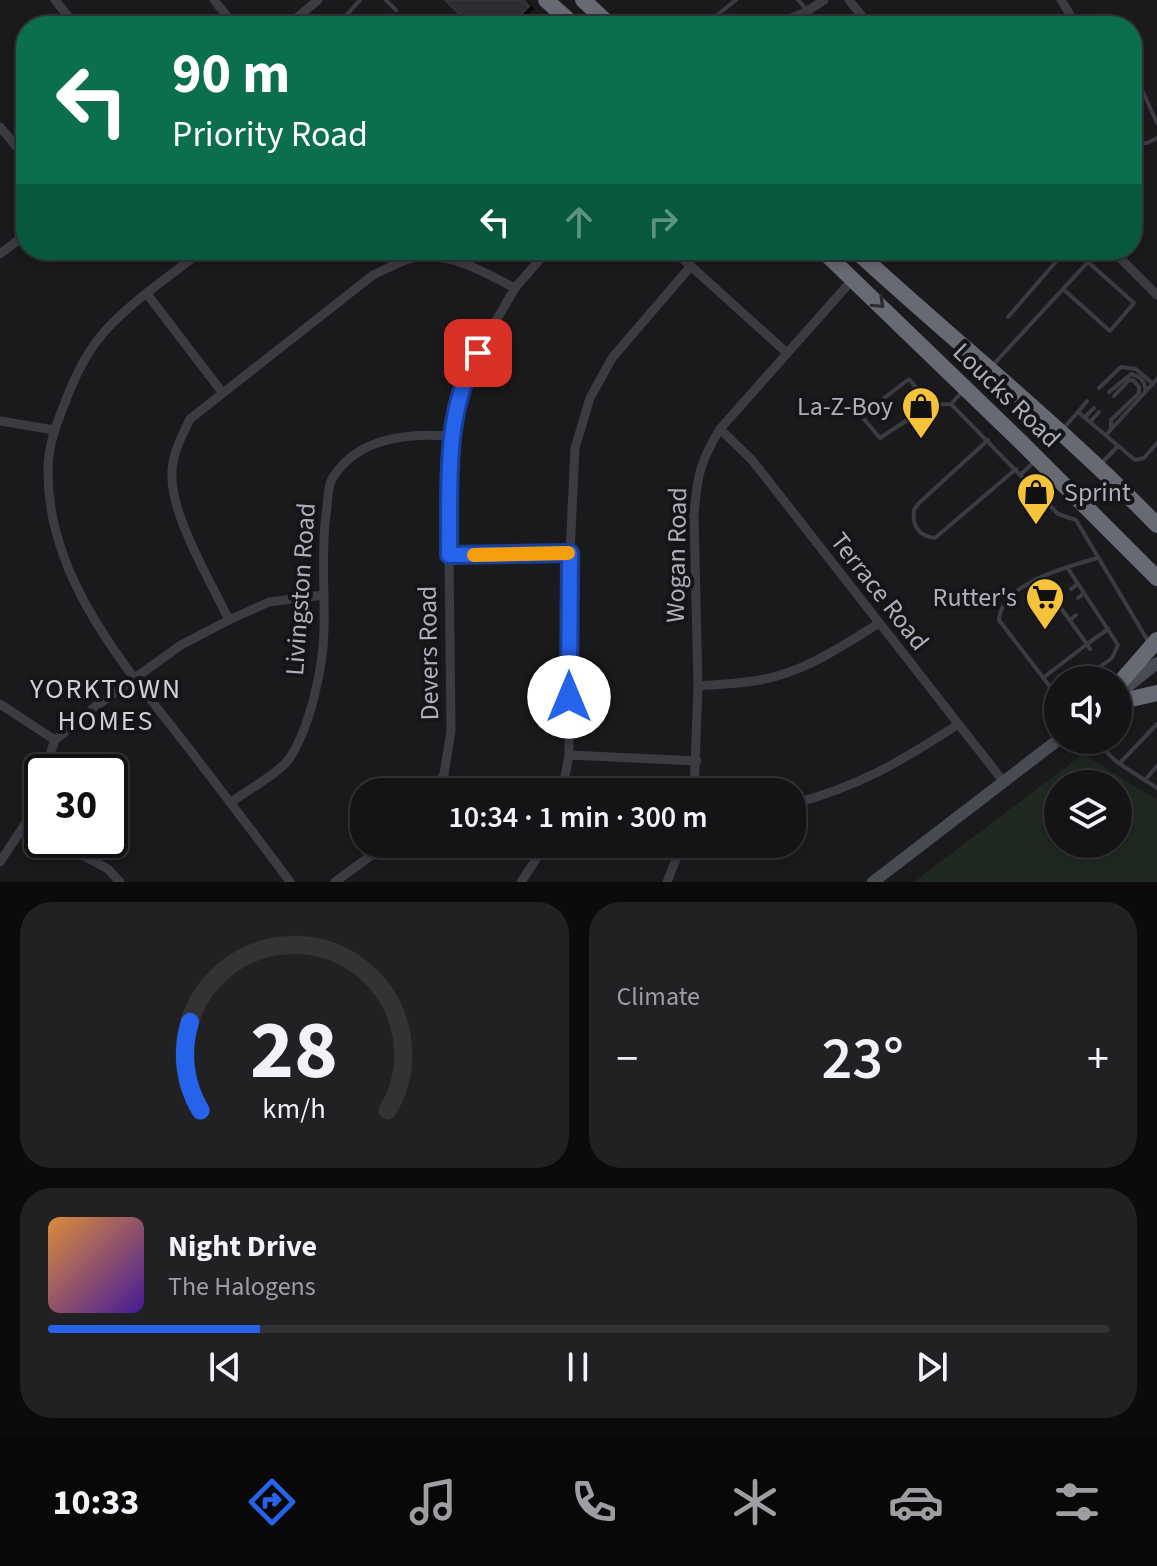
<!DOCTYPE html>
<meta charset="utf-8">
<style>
body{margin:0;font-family:"Source Sans 3",sans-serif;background:#212123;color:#f1f3f6;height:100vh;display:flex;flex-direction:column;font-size:30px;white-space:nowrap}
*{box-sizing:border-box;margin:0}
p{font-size:26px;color:#9d9ea1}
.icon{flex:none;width:44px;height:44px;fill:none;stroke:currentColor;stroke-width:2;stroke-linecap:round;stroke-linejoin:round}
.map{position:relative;height:882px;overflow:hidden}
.panel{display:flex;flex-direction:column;gap:20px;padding:20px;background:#0b0b0c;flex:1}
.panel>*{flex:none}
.hud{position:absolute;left:16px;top:16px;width:1126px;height:244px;border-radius:32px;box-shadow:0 4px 12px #0003,0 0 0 2px #333335;background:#0b6e4f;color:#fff;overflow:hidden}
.tools{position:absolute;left:1044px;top:666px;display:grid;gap:16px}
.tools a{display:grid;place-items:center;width:88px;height:88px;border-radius:50%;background:#141416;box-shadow:0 4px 12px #0003,0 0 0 2px #333335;font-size:40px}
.speed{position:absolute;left:24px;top:754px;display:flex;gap:16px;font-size:40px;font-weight:700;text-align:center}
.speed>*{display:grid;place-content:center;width:104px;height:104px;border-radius:50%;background:#141416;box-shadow:0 4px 12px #0003,0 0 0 2px #333335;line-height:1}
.speed .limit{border:4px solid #111;border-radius:12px;background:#fff;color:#111}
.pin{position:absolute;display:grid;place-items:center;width:68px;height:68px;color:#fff;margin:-34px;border-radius:16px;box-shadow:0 4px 12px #0006}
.me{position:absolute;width:88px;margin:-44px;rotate:0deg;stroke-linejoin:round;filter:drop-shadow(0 0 6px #0008)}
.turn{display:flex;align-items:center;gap:28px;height:168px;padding:0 24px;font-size:36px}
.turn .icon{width:104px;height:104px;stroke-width:2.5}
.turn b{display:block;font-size:56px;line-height:68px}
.lanes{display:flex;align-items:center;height:76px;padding:0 24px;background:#0003;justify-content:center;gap:40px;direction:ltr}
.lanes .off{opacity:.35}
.big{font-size:60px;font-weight:600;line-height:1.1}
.panel .widget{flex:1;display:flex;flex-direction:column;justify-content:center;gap:12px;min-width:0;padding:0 28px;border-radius:32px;background:#212123}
.panel .dial{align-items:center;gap:0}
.dial svg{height:208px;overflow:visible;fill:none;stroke:#333335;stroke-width:7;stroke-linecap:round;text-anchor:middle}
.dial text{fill:#f1f3f6;stroke:none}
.song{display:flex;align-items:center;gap:24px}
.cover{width:96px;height:96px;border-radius:12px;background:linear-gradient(135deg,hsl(30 70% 55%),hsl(260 70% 35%))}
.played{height:8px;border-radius:4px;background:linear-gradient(90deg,#2563eb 20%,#333335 20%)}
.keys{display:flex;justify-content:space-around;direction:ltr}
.heat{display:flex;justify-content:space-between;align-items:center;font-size:44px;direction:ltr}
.panel .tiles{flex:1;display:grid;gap:20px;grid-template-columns:1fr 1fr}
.widget:last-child{grid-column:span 2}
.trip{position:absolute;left:350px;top:778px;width:456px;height:80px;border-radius:32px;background:#141416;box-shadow:0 4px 12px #0003,0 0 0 2px #333335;font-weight:600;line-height:80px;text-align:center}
.dock{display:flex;height:128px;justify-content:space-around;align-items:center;background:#080809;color:#9d9ea1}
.dock .icon{width:56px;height:56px}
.dock .selected{color:#2563eb}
.dock b{font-size:36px;color:#f1f3f6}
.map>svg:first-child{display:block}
.green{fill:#202822;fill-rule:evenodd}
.building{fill:#2d2d31;stroke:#343439;stroke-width:2;filter:url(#shadow)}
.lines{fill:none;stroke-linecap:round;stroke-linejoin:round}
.lane{stroke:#3b3c42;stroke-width:4}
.street{stroke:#3b3c42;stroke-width:9}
.secondary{stroke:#494b52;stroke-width:12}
.highway{stroke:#676973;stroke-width:16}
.oneway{stroke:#2a2a2f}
.route-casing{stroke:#184099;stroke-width:20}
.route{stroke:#2563eb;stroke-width:14}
.slow{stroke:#f59e0b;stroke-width:14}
.labels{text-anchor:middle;stroke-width:8;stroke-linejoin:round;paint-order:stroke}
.street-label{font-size:26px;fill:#adb0bc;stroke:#151518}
.poi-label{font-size:26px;fill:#adb0bc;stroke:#151518;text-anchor:end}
.neighbourhood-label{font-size:28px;letter-spacing:2px;fill:#ced0d8;stroke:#151518}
</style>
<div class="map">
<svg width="1157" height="882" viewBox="0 0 1157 882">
<defs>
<filter id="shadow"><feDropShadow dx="4.5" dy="2.5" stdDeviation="0" flood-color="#0009"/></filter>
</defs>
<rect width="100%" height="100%" fill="#1a1a1d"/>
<path class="green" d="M 1083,754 L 1157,800 L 1157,882 L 914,882 ZM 1058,784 L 1118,784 L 1118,844 L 1058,844 Z"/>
<polygon class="building" points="445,0 523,0 529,6 509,26 472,26"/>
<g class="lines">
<g class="lane">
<polyline points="386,0 396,10"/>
<polyline points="798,0 807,10"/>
<polyline points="337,26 360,0"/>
<polyline points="724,26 716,16 736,0"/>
<polyline points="836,26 859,16"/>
<polyline points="1132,88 1143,92 1157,123"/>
<polyline points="1132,143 1147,143 1157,138"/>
<polyline points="1063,289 1110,331 1134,303 1088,262"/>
<polyline points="1008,317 1060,257 1061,250"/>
<polyline points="992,366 1099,250"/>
<polyline points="1099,388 1121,367 1136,369 1153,384"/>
<polyline points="962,392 951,404 1058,514 1076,520 1148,641"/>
<path d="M 1109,392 L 1131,374 C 1141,377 1144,380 1146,391"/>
<polyline points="930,405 909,379 875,405 863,418 880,438 930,405 951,404"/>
<polyline points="1078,412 1087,401"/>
<polyline points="1085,417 1094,408"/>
<polyline points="1090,422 1099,412"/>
<polyline points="1111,428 1111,420 1139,393 1139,387 1133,380 1129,380 1114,396"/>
<polyline points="1062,430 1078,412 1135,460 1144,458 1157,443"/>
<polyline points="1106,435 1157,379"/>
<path d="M 988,440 L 919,503 L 914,510 C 912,526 919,536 935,538 L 1016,469"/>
<polyline points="1100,465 1118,446"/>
<polyline points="1021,474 1033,463"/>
<polyline points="1067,567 1118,645 1112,658 1082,680"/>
<polyline points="1039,578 1087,644 1043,678"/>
<polyline points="1071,589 1078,584"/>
<polyline points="1078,598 1084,593"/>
<polyline points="1070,620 1076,615"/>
<polyline points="1090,649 1087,644 1108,629"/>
<path d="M 1058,697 L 999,620 C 1001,583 1068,567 1097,558"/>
<polyline points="1094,740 1117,762 1157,788"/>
<polyline points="1120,763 1157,724"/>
<polyline points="1146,779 1157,766"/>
</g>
<g class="street">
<polyline points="55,0 76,26"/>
<polyline points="214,0 235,26"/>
<polyline points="849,0 870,26"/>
<polyline points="1061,0 1077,26"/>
<polyline points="287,26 318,0"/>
<polyline points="772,26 806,12 824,0"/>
<polyline points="0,127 26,158"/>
<path d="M 203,250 C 170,276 133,300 105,331 C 88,350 75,376 66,400 C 57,422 48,445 48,470 C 47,574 119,659 180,737 C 217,785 254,833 290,882"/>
<polyline points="673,250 787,353"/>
<polyline points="1112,250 1157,295"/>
<polyline points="0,254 26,234"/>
<polyline points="869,263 881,250"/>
<polyline points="147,294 222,392"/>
<polyline points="0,421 54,430"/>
<polyline points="720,429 752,460 1003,781"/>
<polyline points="449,555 570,553"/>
<path d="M 229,620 C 210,580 169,513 172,471 C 173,452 182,436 190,419 L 373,275 C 389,268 408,256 426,256 C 458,256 487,274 515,288"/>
<path d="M 698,686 C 718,684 740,684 760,680 C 804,672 841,647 878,624"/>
<polyline points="0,704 55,740"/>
<polyline points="569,755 697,761"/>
<polyline points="44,772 55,740 96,706 181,645 229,620 269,602 323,595"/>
<polyline points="434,792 444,774 451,731 449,555 451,436 465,374 515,288 548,250"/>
<polyline points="562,792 569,755 570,553 575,448 590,398 612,358 691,266"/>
<path d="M 694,792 L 698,686 L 694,515 C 697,476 700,462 720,429 L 853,279"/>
<path d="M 230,803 C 246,791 278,774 289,759 C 310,728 323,668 324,631 C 325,592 321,553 326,515 C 328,504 327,488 332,479 C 357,437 408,433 451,436"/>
<path d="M 792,804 C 858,787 900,762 957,725"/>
<polyline points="25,824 42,833"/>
<polyline points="55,840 108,869 120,882"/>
<polyline points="0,862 25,824 42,776"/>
<polyline points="335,882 387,844"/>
<polyline points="521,882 546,844"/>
<polyline points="667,882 682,844"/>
</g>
<g class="secondary">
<polyline points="1118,694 1157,663"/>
<polyline points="873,882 1058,740"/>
</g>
<g class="highway">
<polyline points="546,0 575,26"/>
<polyline points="583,0 611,26"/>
<polyline points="822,250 1023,444 1157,578"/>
<path d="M 855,250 C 955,342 1062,427 1157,525"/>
<polyline points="1118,685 1157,640"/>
<polyline points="1118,702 1157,693"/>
</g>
</g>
<defs><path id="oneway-chevron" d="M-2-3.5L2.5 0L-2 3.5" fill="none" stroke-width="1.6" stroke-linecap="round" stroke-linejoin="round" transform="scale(2)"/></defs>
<use class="oneway" href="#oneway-chevron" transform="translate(879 303) rotate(44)"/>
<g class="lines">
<g class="route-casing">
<path id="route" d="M 478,353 C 443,413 450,487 449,555 L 570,553 L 569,697"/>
</g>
<use href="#route" class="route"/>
<polyline class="slow" points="474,555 568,553"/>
</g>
<defs>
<g id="shop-pin" transform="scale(2)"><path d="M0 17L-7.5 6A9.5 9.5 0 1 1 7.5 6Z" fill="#f4c23b" stroke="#151518"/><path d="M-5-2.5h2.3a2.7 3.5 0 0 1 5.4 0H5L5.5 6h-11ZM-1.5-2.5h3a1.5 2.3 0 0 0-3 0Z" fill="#111"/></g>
<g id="supermarket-pin" transform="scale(2)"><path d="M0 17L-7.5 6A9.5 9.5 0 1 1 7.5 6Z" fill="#f4c23b" stroke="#151518"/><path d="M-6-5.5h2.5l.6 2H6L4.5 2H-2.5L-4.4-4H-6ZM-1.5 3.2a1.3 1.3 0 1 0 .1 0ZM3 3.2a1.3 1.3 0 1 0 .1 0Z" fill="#111"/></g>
</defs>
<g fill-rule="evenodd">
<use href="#shop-pin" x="921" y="406"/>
<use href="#shop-pin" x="1036" y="492"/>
<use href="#supermarket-pin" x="1045" y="597"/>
</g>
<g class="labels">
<g class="street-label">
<text transform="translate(1007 395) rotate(44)" y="9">Loucks Road</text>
<text transform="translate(676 555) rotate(-89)" y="9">Wogan Road</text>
<text transform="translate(300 589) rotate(-86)" y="9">Livingston Road</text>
<text transform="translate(880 591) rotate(52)" y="9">Terrace Road</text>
<text transform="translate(428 653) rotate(-91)" y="9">Devers Road</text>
</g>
<g class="poi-label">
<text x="893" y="415">La-Z-Boy</text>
<text x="1064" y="501" text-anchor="start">Sprint</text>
<text x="1017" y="606">Rutter's</text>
</g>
<g class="neighbourhood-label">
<text x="106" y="698">YORKTOWN<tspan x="106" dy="32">HOMES</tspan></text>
</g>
</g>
</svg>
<div class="tools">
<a><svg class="icon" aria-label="sound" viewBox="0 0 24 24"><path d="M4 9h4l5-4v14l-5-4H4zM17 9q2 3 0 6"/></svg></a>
<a><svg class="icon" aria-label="layers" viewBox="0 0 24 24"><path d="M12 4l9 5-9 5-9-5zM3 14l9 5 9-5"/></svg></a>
</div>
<div class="speed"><div class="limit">30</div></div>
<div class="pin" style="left:478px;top:353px;background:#d93025"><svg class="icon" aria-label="arrive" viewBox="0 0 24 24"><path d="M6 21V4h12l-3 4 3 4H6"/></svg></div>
<svg class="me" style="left:569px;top:697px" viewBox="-20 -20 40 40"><circle r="19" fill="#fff"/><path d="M0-13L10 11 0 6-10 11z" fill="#2563eb"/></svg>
<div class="trip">10:34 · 1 min · 300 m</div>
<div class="hud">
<div class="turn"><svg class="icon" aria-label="left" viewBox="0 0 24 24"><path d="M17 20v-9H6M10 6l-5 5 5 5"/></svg><div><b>90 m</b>Priority Road</div></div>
<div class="lanes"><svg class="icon" aria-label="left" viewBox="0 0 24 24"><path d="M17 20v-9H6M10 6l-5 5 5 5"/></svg><svg class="icon off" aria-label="ahead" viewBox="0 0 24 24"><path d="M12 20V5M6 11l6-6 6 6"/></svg><svg class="icon off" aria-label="right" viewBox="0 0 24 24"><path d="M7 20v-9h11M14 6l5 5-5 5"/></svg></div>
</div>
</div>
<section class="panel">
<div class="tiles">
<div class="widget dial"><svg viewBox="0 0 100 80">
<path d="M14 69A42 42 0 1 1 86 69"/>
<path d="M14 69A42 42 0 0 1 10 35" stroke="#2563eb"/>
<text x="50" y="56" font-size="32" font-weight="700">28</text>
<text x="50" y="72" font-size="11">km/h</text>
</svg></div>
<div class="widget"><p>Climate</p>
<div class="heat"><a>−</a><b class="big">23°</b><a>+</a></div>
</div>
<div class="widget">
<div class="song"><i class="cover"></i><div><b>Night Drive</b><p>The Halogens</p></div></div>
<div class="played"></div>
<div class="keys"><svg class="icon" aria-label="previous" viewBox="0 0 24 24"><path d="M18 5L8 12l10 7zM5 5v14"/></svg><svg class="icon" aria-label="pause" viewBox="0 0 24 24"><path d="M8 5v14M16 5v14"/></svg><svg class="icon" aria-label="next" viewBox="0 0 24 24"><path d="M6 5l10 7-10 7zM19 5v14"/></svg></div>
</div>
</div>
</section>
<nav class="dock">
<b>10:33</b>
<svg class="icon selected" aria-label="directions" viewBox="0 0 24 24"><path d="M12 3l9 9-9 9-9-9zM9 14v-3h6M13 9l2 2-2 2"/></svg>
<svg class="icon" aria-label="music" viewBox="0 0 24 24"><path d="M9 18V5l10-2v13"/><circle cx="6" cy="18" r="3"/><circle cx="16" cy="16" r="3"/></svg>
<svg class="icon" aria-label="phone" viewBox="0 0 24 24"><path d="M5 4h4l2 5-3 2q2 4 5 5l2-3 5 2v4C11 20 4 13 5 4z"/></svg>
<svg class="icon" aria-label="climate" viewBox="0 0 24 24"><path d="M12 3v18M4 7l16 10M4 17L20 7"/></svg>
<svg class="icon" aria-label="car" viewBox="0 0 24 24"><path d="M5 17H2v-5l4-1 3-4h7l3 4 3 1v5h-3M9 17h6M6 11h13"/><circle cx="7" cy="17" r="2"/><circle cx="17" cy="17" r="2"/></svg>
<svg class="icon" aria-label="filters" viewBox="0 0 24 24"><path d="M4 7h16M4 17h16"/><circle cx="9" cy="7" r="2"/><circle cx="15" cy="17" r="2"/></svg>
</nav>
